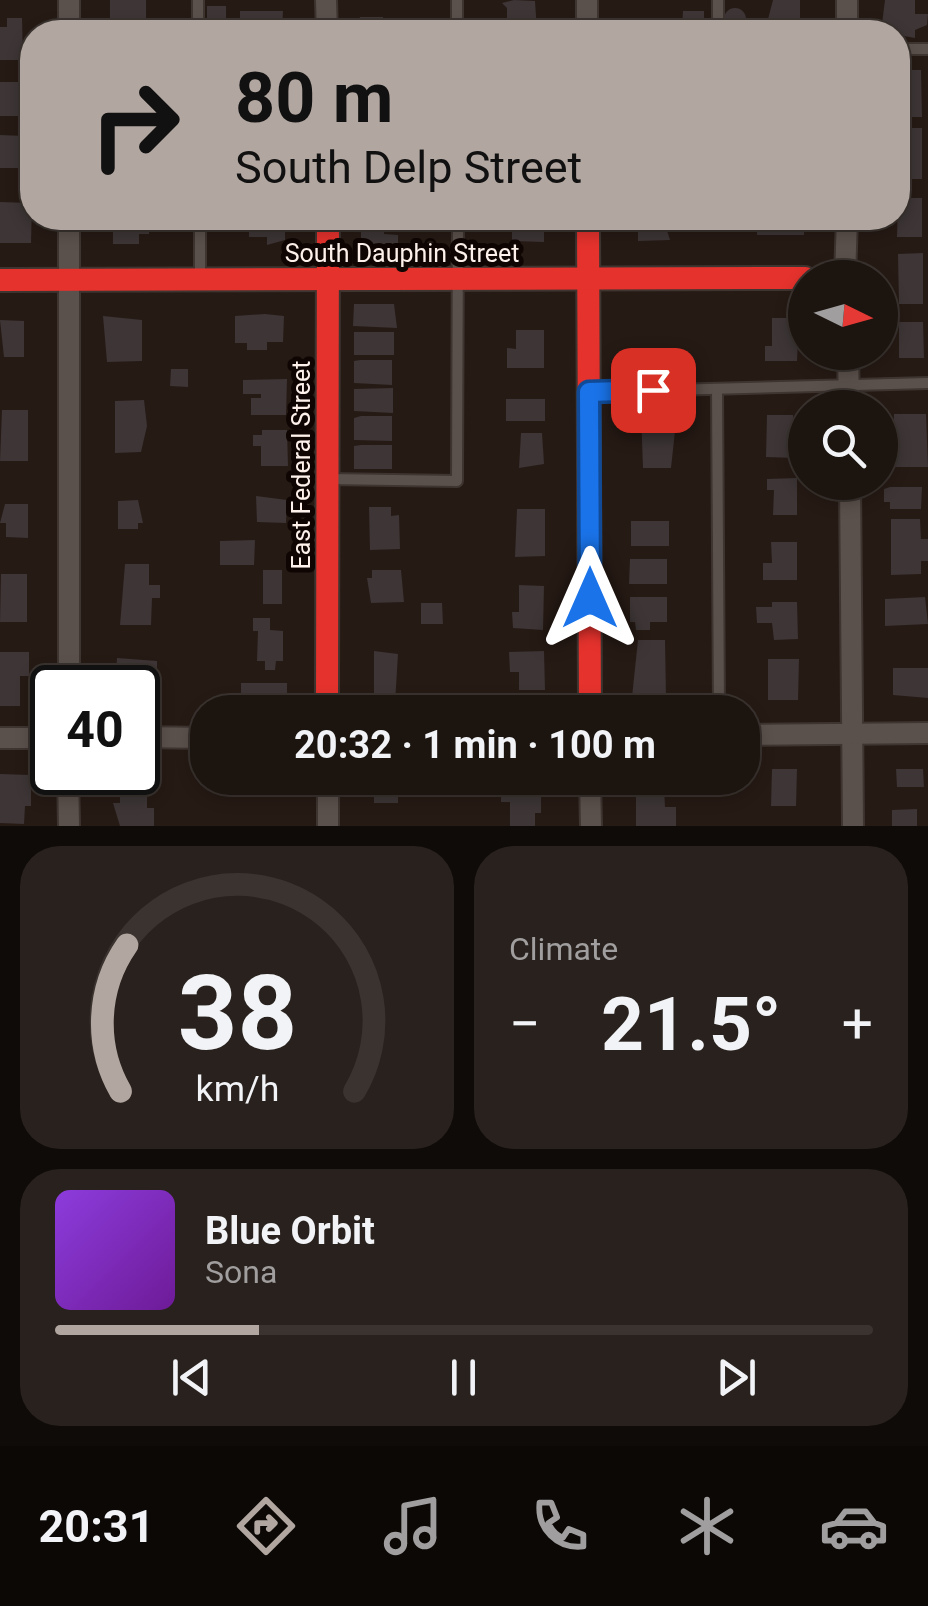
<!DOCTYPE html>
<meta charset="utf-8">
<style>
body{margin:0;font-family:Roboto,sans-serif;background:#29211d;color:#f1f3f6;height:100vh;display:flex;flex-direction:column;font-size:38px;white-space:nowrap}
*{box-sizing:border-box;margin:0}
p{font-size:32px;color:#a09e9e}
.icon{flex:none;width:55px;height:55px;fill:none;stroke:currentColor;stroke-width:2;stroke-linecap:round;stroke-linejoin:round}
.map{position:relative;height:826px;overflow:hidden}
.sheet{display:flex;flex-direction:column;gap:20px;padding:20px;background:#0f0b08;flex:1}
.sheet>*{flex:none}
.guide{position:absolute;left:20px;top:20px;width:890px;height:210px;border-radius:40px;box-shadow:0 5px 15px #0003,0 0 0 2px #3a332f;background:#b2a6a0;color:#111;overflow:hidden}
.needle{width:65px;rotate:95deg}
.tools{position:absolute;left:788px;top:260px;display:grid;gap:20px}
.tools a{display:grid;place-items:center;width:110px;height:110px;border-radius:50%;background:#1c140f;box-shadow:0 5px 15px #0003,0 0 0 2px #3a332f;font-size:50px}
.speed{position:absolute;left:30px;top:665px;display:flex;gap:20px;font-size:50px;font-weight:700;text-align:center}
.speed>*{display:grid;place-content:center;width:130px;height:130px;border-radius:50%;background:#1c140f;box-shadow:0 5px 15px #0003,0 0 0 2px #3a332f;line-height:1}
.speed .limit{border:5px solid #111;border-radius:15px;background:#fff;color:#111}
.pin{position:absolute;display:grid;place-items:center;width:85px;height:85px;color:#fff;margin:-42px;border-radius:20px;box-shadow:0 5px 15px #0006}
.me{position:absolute;width:110px;margin:-55px;rotate:0deg;stroke-linejoin:round;filter:drop-shadow(0 0 8px #0008)}
.turn{display:flex;align-items:center;gap:35px;height:210px;padding:0 50px;font-size:45px}
.turn .icon{width:130px;height:130px;stroke-width:2.5}
.turn b{display:block;font-size:70px;line-height:85px}
.big{font-size:75px;font-weight:700;line-height:1.1}
.sheet .tile{flex:1;display:flex;flex-direction:column;justify-content:center;gap:15px;min-width:0;padding:0 35px;border-radius:40px;background:#29211d}
.sheet .dial{align-items:center;gap:0}
.dial svg{height:260px;overflow:visible;fill:none;stroke:#3a332f;stroke-width:7;stroke-linecap:round;text-anchor:middle}
.dial text{fill:#f1f3f6;stroke:none}
.song{display:flex;align-items:center;gap:30px}
.cover{width:120px;height:120px;border-radius:15px;background:linear-gradient(135deg,hsl(270 70% 55%),hsl(280 70% 35%))}
.played{height:10px;border-radius:5px;background:linear-gradient(90deg,#b2a6a0 25%,#3a332f 25%)}
.keys{display:flex;justify-content:space-around;direction:ltr}
.heat{display:flex;justify-content:space-between;align-items:center;font-size:55px;direction:ltr}
.sheet .tiles{flex:1;display:grid;gap:20px;grid-template-columns:1fr 1fr}
.tile:last-child{grid-column:span 2}
.trip{position:absolute;left:190px;top:695px;width:570px;height:100px;border-radius:40px;background:#1c140f;box-shadow:0 5px 15px #0003,0 0 0 2px #3a332f;font-weight:700;line-height:100px;text-align:center}
.tabs{display:flex;height:160px;justify-content:space-around;align-items:center;background:#0b0806;color:#a09e9e}
.tabs .icon{width:70px;height:70px}
.tabs .active{color:#b2a6a0}
.tabs b{font-size:45px;color:#f1f3f6}
.map>svg:first-child{display:block}
.building{fill:#3d3536}
.lines{fill:none;stroke-linecap:round;stroke-linejoin:round}
.lane-casing{stroke:#3e3430;stroke-width:14}
.street-casing{stroke:#3e3430;stroke-width:24}
.jam-casing{stroke:#3e3430;stroke-width:26}
.lane{stroke:#5b514c;stroke-width:10}
.street{stroke:#5b514c;stroke-width:20}
.jam{stroke:#e5322d;stroke-width:22}
.route-casing{stroke:#114b97;stroke-width:25}
.route{stroke:#1a73e8;stroke-width:18}
.labels{text-anchor:middle;stroke-width:10;stroke-linejoin:round;paint-order:stroke}
.street-label{font-size:25px;fill:#fef1eb;stroke:#0f0603}
</style>
<div class="map">
<svg width="928" height="826" viewBox="0 0 928 826">
<rect width="100%" height="100%" fill="#261a14"/>
<g class="building">
<rect x="110" y="0" width="36" height="24"/>
<polygon points="514,0 535,1 537,32 507,32 507,8 502,3"/>
<polygon points="773,0 800,0 800,23 767,23"/>
<polygon points="885,0 915,0 915,14 928,14 927,25 915,30 915,38 881,32"/>
<rect x="207" y="6" width="19" height="20"/>
<circle cx="735" cy="19" r="11"/>
<polygon points="240,11 283,11 282,32 240,32"/>
<polygon points="683,11 704,11 704,29 682,29"/>
<polygon points="360,17 383,17 383,32 354,32"/>
<polygon points="7,18 22,18 23,60 0,60 0,27 7,27"/>
<polygon points="898,70 921,70 922,117 898,117"/>
<polygon points="0,82 26,82 25,116 0,116"/>
<polygon points="898,128 922,128 922,179 908,179 908,169 898,169"/>
<polygon points="0,135 25,136 25,168 0,168"/>
<polygon points="898,198 922,198 922,237 897,237"/>
<polygon points="0,202 32,203 31,243 0,243"/>
<polygon points="113,218 149,218 149,234 139,234 139,244 113,244"/>
<polygon points="249,218 285,218 285,240 267,245 267,237 249,237"/>
<polygon points="521,218 544,218 544,242 512,241 512,225 521,225"/>
<polygon points="638,218 663,218 670,240 638,241"/>
<polygon points="781,218 804,218 804,235 757,235 757,222 781,221"/>
<polygon points="361,223 384,224 384,234 398,235 398,249 361,248"/>
<polygon points="923,253 923,304 899,304 898,254"/>
<polygon points="354,304 394,304 397,328 353,326"/>
<polygon points="265,314 284,316 283,342 267,342 267,350 247,350 247,343 235,343 235,316"/>
<polygon points="103,316 142,320 142,361 107,362"/>
<polygon points="772,318 799,318 797,361 765,361 765,346 772,346"/>
<polygon points="0,320 24,321 24,357 4,357"/>
<polygon points="899,322 923,322 924,358 899,358"/>
<polygon points="516,330 544,330 544,368 507,368 507,348 516,349"/>
<rect x="354" y="332" width="40" height="23"/>
<polygon points="360,360 392,360 392,385 354,383 354,361"/>
<polygon points="171,369 188,369 188,387 170,386"/>
<polygon points="287,379 286,415 251,415 251,398 261,398 261,394 243,394 243,380"/>
<polygon points="393,388 393,413 354,411 354,389"/>
<rect x="506" y="399" width="39" height="22"/>
<polygon points="144,400 147,426 141,452 115,453 115,401"/>
<polygon points="2,410 28,410 28,461 0,461"/>
<polygon points="641,413 666,413 666,431 675,431 671,468 643,468"/>
<polygon points="894,414 926,414 928,467 892,467"/>
<polygon points="767,415 793,415 796,458 766,457"/>
<polygon points="361,416 392,416 392,441 354,440 354,418"/>
<polygon points="262,430 287,430 288,466 261,466 261,446 253,446 253,435 262,435"/>
<polygon points="521,433 542,433 544,464 519,468"/>
<polygon points="361,445 392,445 392,469 354,469 354,446"/>
<polygon points="797,478 797,515 773,515 774,490 767,490 767,479"/>
<polygon points="890,487 922,487 921,509 890,509 890,502 884,502 884,489"/>
<polygon points="256,496 287,500 286,523 257,522"/>
<polygon points="138,500 143,523 138,523 138,529 118,529 118,501"/>
<polygon points="5,504 28,504 28,538 6,537 6,523 0,523"/>
<polygon points="369,507 391,507 391,516 399,515 400,549 370,550"/>
<polygon points="517,509 545,509 545,556 515,557"/>
<polygon points="891,519 920,519 921,539 928,539 928,561 921,561 921,574 891,575"/>
<rect x="631" y="521" width="38" height="25"/>
<polygon points="255,540 254,565 220,565 220,541"/>
<polygon points="771,542 797,542 797,580 763,580 763,563 772,563"/>
<polygon points="630,559 667,559 667,584 629,584"/>
<polygon points="125,564 149,564 149,585 160,585 160,598 152,598 151,625 120,625"/>
<rect x="263" y="570" width="19" height="34"/>
<polygon points="372,570 401,570 404,602 371,603 367,578 372,578"/>
<polygon points="1,574 27,574 27,622 0,622"/>
<polygon points="519,585 544,586 543,630 513,628 512,612 519,612"/>
<polygon points="630,597 667,597 667,622 650,622 650,630 636,630 635,622 630,622"/>
<polygon points="885,599 925,597 928,624 885,626"/>
<polygon points="772,602 797,602 798,639 774,640 772,623 757,623 756,607 772,607"/>
<polygon points="421,603 442,603 443,624 421,624"/>
<polygon points="253,618 270,618 270,630 283,631 283,661 276,661 275,670 265,670 265,661 257,661 258,631 253,631"/>
<polygon points="638,640 665,640 666,697 632,697"/>
<polygon points="374,651 398,654 395,703 382,703 382,695 374,695"/>
<polygon points="544,651 545,690 519,690 519,672 510,672 509,652"/>
<polygon points="0,652 29,652 29,676 20,676 20,706 0,706"/>
<polygon points="117,658 157,661 157,690 143,693 143,705 138,705 138,688 115,688"/>
<polygon points="768,659 799,659 798,700 768,700"/>
<polygon points="893,668 928,668 928,698 893,695"/>
<rect x="241" y="683" width="46" height="25"/>
<polygon points="772,769 797,769 796,806 771,806"/>
<polygon points="896,769 923,769 924,787 897,787"/>
<polygon points="0,774 31,775 31,806 25,806 24,824 0,823"/>
<polygon points="249,778 289,778 289,786 283,786 282,797 258,796 258,788 249,788"/>
<polygon points="374,778 410,778 409,794 398,794 398,803 374,803"/>
<polygon points="501,778 535,778 535,792 541,792 541,813 535,813 535,826 510,826 510,802 501,802"/>
<polygon points="120,785 147,785 147,808 154,808 154,826 120,826 113,803 120,803"/>
<polygon points="636,786 664,787 665,807 676,807 676,826 636,826"/>
<polygon points="917,809 917,826 892,826 892,810"/>
</g>
<g class="lines">
<g class="lane-casing">
<g id="lane">
<polyline points="198,0 198,32"/>
<polyline points="457,0 457,32"/>
<polyline points="718,0 718,32"/>
<polyline points="898,49 928,49"/>
<polyline points="200,218 200,276"/>
<polyline points="717,389 719,712"/>
<polyline points="594,392 928,383"/>
<polyline points="329,479 457,481 458,218"/>
</g>
</g>
<g class="street-casing">
<g id="street">
<polyline points="326,0 327,32"/>
<polyline points="587,0 587,32"/>
<polyline points="69,32 69,0"/>
<polyline points="847,32 847,0"/>
<polyline points="845,278 847,218"/>
<polyline points="848,352 849,408"/>
<polyline points="850,482 853,826"/>
<polyline points="69,688 69,218"/>
<polyline points="742,735 928,733"/>
<polyline points="138,737 208,738"/>
<polyline points="0,738 52,738"/>
<polyline points="68,772 69,826"/>
<polyline points="328,778 328,826"/>
<polyline points="590,778 591,826"/>
</g>
</g>
<g class="jam-casing">
<g id="jam">
<polyline points="588,218 590,712"/>
<polyline points="0,280 805,278"/>
<polyline points="327,712 328,218"/>
</g>
</g>
<use href="#lane" class="lane"/>
<use href="#street" class="street"/>
<use href="#jam" class="jam"/>
</g>
<g class="lines">
<g class="route-casing">
<polyline id="route" points="590,598 589,392 653,390"/>
</g>
<use href="#route" class="route"/>
</g>
<g class="labels">
<g class="street-label">
<text x="402" y="262">South Dauphin Street</text>
<text transform="translate(301 465) rotate(-90)" y="9">East Federal Street</text>
</g>
</g>
</svg>
<div class="tools">
<a><svg class="needle" viewBox="-14 -14 28 28"><path d="M0-13l5 13h-10z" fill="#e53935"/><path d="M0 13l5-13h-10z" fill="#a09e9e"/></svg></a>
<a><svg class="icon" aria-label="search" viewBox="0 0 24 24"><circle cx="10" cy="10" r="6"/><path d="M15 15l6 6"/></svg></a>
</div>
<div class="speed"><div class="limit">40</div></div>
<div class="pin" style="left:653px;top:390px;background:#d93025"><svg class="icon" aria-label="arrive" viewBox="0 0 24 24"><path d="M6 21V4h12l-3 4 3 4H6"/></svg></div>
<svg class="me" style="left:590px;top:598px" viewBox="-20 -20 40 40"><path d="M0-17L14 15 0 8-14 15z" fill="#1a73e8" stroke="#fff" stroke-width="4"/></svg>
<div class="trip">20:32 · 1 min · 100 m</div>
<div class="guide">
<div class="turn"><svg class="icon" aria-label="right" viewBox="0 0 24 24"><path d="M7 20v-9h11M14 6l5 5-5 5"/></svg><div><b>80 m</b>South Delp Street</div></div>
</div>
</div>
<section class="sheet">
<div class="tiles">
<div class="tile dial"><svg viewBox="0 0 100 80">
<path d="M14 69A42 42 0 1 1 86 69"/>
<path d="M14 69A42 42 0 0 1 16 24" stroke="#b2a6a0"/>
<text x="50" y="56" font-size="32" font-weight="700">38</text>
<text x="50" y="72" font-size="11">km/h</text>
</svg></div>
<div class="tile"><p>Climate</p>
<div class="heat"><a>−</a><b class="big">21.5°</b><a>+</a></div>
</div>
<div class="tile">
<div class="song"><i class="cover"></i><div><b>Blue Orbit</b><p>Sona</p></div></div>
<div class="played"></div>
<div class="keys"><svg class="icon" aria-label="previous" viewBox="0 0 24 24"><path d="M18 5L8 12l10 7zM5 5v14"/></svg><svg class="icon" aria-label="pause" viewBox="0 0 24 24"><path d="M8 5v14M16 5v14"/></svg><svg class="icon" aria-label="next" viewBox="0 0 24 24"><path d="M6 5l10 7-10 7zM19 5v14"/></svg></div>
</div>
</div>
</section>
<nav class="tabs">
<b>20:31</b>
<svg class="icon active" aria-label="directions" viewBox="0 0 24 24"><path d="M12 3l9 9-9 9-9-9zM9 14v-3h6M13 9l2 2-2 2"/></svg>
<svg class="icon" aria-label="music" viewBox="0 0 24 24"><path d="M9 18V5l10-2v13"/><circle cx="6" cy="18" r="3"/><circle cx="16" cy="16" r="3"/></svg>
<svg class="icon" aria-label="phone" viewBox="0 0 24 24"><path d="M5 4h4l2 5-3 2q2 4 5 5l2-3 5 2v4C11 20 4 13 5 4z"/></svg>
<svg class="icon" aria-label="climate" viewBox="0 0 24 24"><path d="M12 3v18M4 7l16 10M4 17L20 7"/></svg>
<svg class="icon" aria-label="car" viewBox="0 0 24 24"><path d="M5 17H2v-5l4-1 3-4h7l3 4 3 1v5h-3M9 17h6M6 11h13"/><circle cx="7" cy="17" r="2"/><circle cx="17" cy="17" r="2"/></svg>
</nav>
